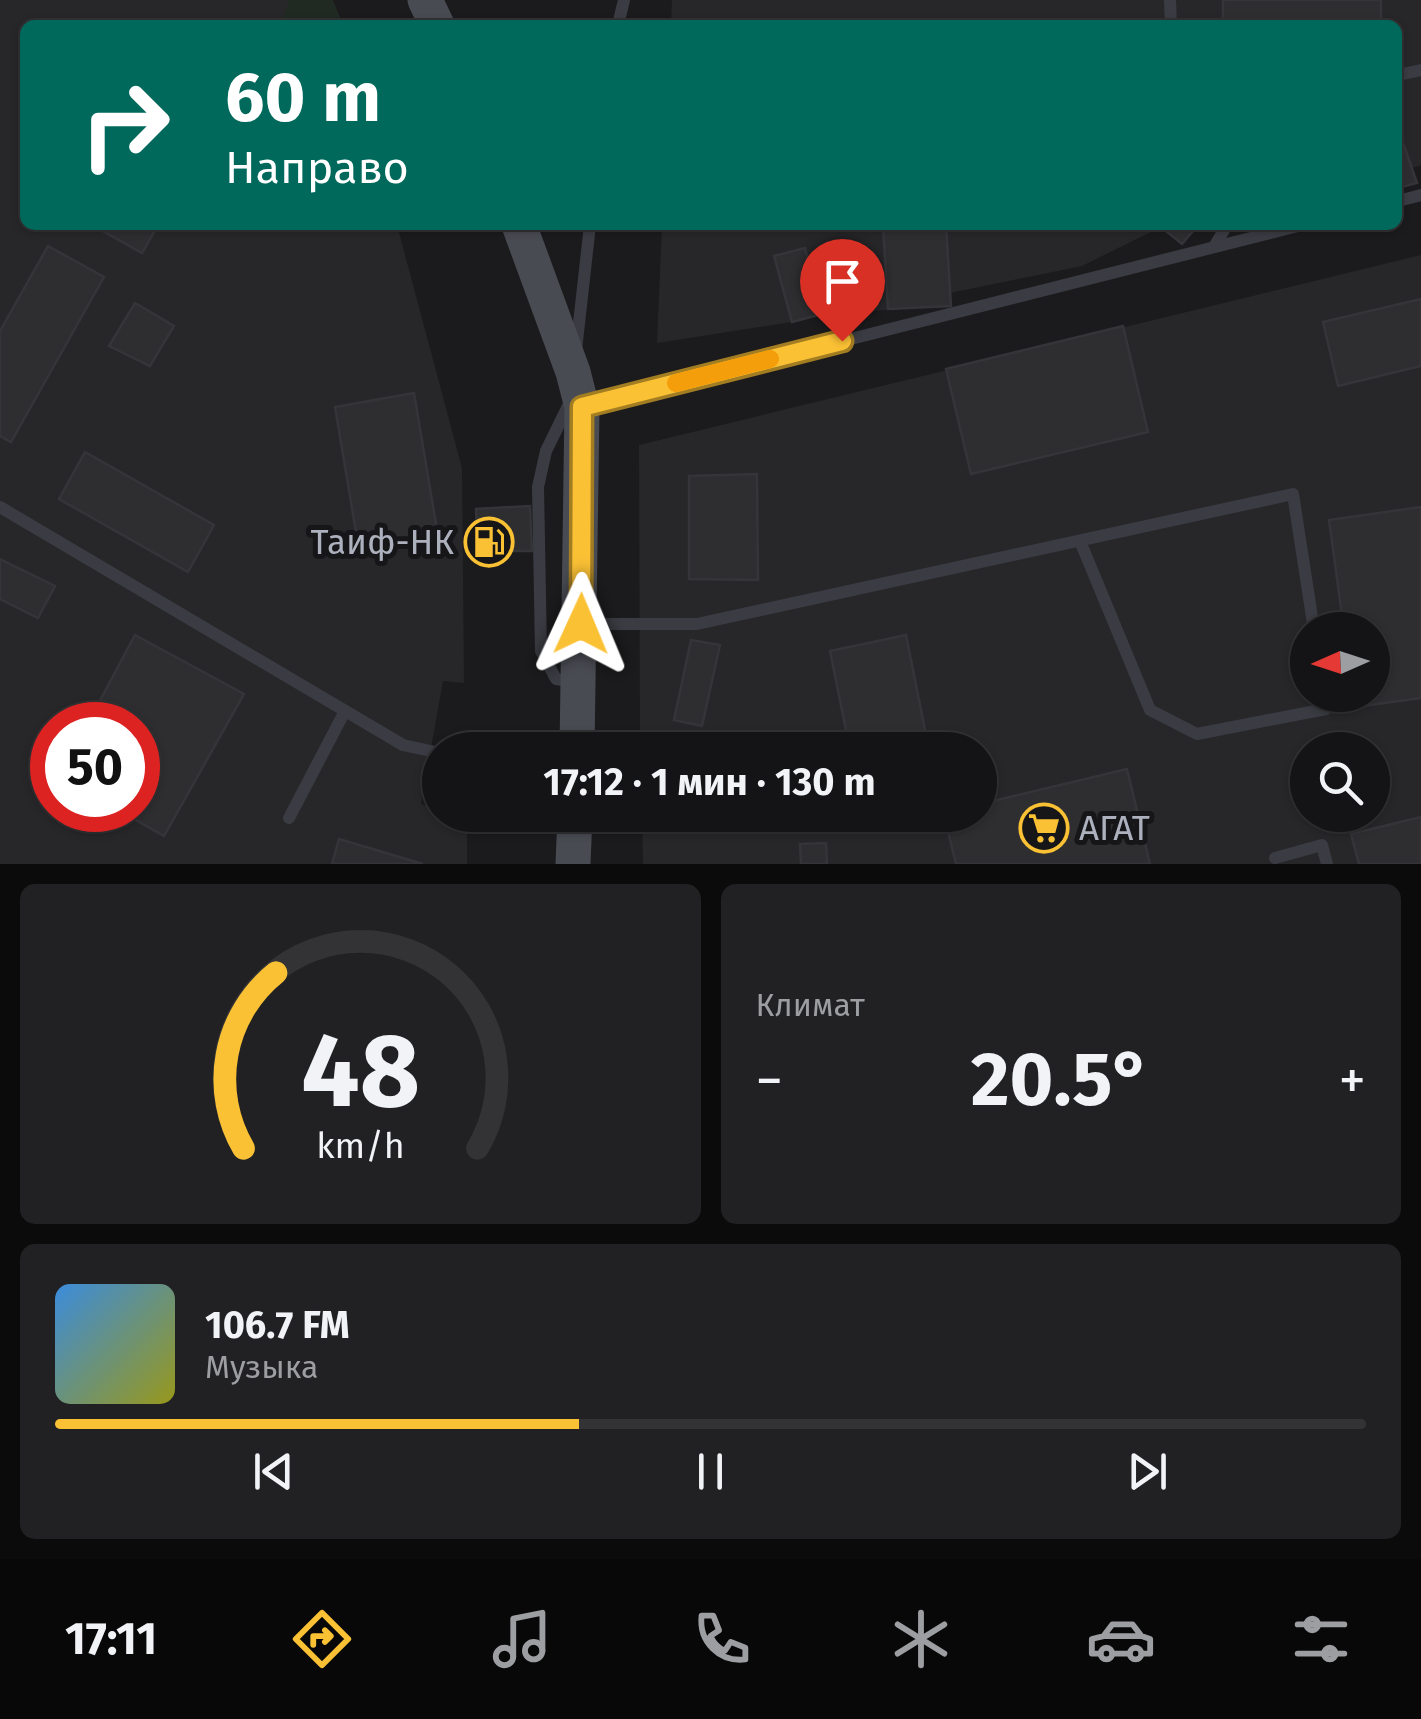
<!DOCTYPE html>
<html lang="ru">
<meta charset="utf-8">
<style>
body{margin:0;font-family:"Fira Sans",sans-serif;background:#212123;color:#f1f3f6;height:100vh;display:flex;flex-direction:column;font-size:38px;white-space:nowrap}
*{box-sizing:border-box;margin:0}
p{font-size:32px;color:#9d9ea1}
.icon{flex:none;width:55px;height:55px;fill:none;stroke:currentColor;stroke-width:2;stroke-linecap:round;stroke-linejoin:round}
.map{position:relative;height:864px;overflow:hidden}
.panel{display:flex;flex-direction:column;gap:20px;padding:20px;background:#0b0b0c;flex:1}
.panel>*{flex:none}
.guide{position:absolute;left:20px;top:20px;width:1382px;height:210px;border-radius:15px;box-shadow:0 2px 8px #0004,0 0 0 2px #333335;background:#00695c;color:#fff;overflow:hidden}
.needle{width:65px;rotate:267deg}
.fabs{position:absolute;left:1290px;top:612px;display:grid;gap:20px}
.fabs a{display:grid;place-items:center;width:100px;height:100px;border-radius:50%;background:#141416;box-shadow:0 2px 8px #0004,0 0 0 2px #333335;font-size:50px}
.speed{position:absolute;left:30px;top:702px;display:flex;gap:20px;font-size:50px;font-weight:700;text-align:center}
.speed>*{display:grid;place-content:center;width:130px;height:130px;border-radius:50%;background:#141416;box-shadow:0 2px 8px #0004,0 0 0 2px #333335;line-height:1}
.speed .limit{border:15px solid #d22;background:#fff;color:#111}
.pin{position:absolute;display:grid;place-items:center;width:85px;height:85px;color:#fff;margin:-102px -42px;border-radius:50% 50% 50% 0;rotate:-45deg;box-shadow:0 0 10px #0007}
.pin .icon{rotate:45deg}
.me{position:absolute;width:110px;margin:-55px;rotate:1deg;stroke-linejoin:round;filter:drop-shadow(0 0 8px #0008)}
.turn{display:flex;align-items:center;gap:35px;height:210px;padding:0 40px;font-size:45px}
.turn .icon{width:130px;height:130px;stroke-width:2.5}
.turn b{display:block;font-size:70px;line-height:85px}
.big{font-size:75px;font-weight:700;line-height:1.1}
.panel .tile{flex:1;display:flex;flex-direction:column;justify-content:center;gap:15px;min-width:0;padding:0 35px;border-radius:15px;background:#212123}
.panel .dial{align-items:center;gap:0}
.dial svg{height:260px;overflow:visible;fill:none;stroke:#333335;stroke-width:7;stroke-linecap:round;text-anchor:middle}
.dial text{fill:#f1f3f6;stroke:none}
.song{display:flex;align-items:center;gap:30px}
.cover{width:120px;height:120px;border-radius:15px;background:linear-gradient(135deg,hsl(210 70% 55%),hsl(60 70% 35%))}
.played{height:10px;border-radius:5px;background:linear-gradient(90deg,#fbc135 40%,#333335 40%)}
.keys{display:flex;justify-content:space-around;direction:ltr}
.heat{display:flex;justify-content:space-between;align-items:center;font-size:55px;direction:ltr}
.panel .tiles{flex:1;display:grid;gap:20px;grid-template-columns:1fr 1fr}
.tile:last-child{grid-column:span 2}
.trip{position:absolute;left:422px;top:732px;width:575px;height:100px;border-radius:50px;background:#141416;box-shadow:0 2px 8px #0004,0 0 0 2px #333335;font-weight:700;line-height:100px;text-align:center}
.tab-bar{display:flex;height:160px;justify-content:space-around;align-items:center;background:#080809;color:#9d9ea1}
.tab-bar .icon{width:70px;height:70px}
.tab-bar .active{color:#fbc135}
.tab-bar b{font-size:45px;color:#f1f3f6}
.map>svg:first-child{display:block}
.built{fill:#27272a;fill-rule:evenodd}
.green{fill:#202922}
.building{fill:#2e2e31;stroke:#353539;stroke-width:2.5}
.lines{fill:none;stroke-linecap:round;stroke-linejoin:round}
.service{stroke:#3b3c43;stroke-width:12}
.secondary{stroke:#494b53;stroke-width:35}
.route-casing{stroke:#a37d22;stroke-width:25}
.route{stroke:#fbc135;stroke-width:18}
.slow{stroke:#f59e0b;stroke-width:18}
.labels{text-anchor:middle;stroke-width:10;stroke-linejoin:round;paint-order:stroke}
.poi-label{font-size:35px;fill:#adb1bd;stroke:#161618;text-anchor:end}
</style>
<div class="map">
<svg width="1421" height="864" viewBox="0 0 1421 864">
<rect width="100%" height="100%" fill="#1b1b1d"/>
<g class="built">
<path d="M 0,0 L 308,0 L 320,25 L 25,25 L 25,225 L 397,225 L 462,468 L 464,683 L 443,681 L 421,804 L 440,809 L 440,815 L 467,815 L 467,864 L 0,864 ZM 52,725 L 138,725 L 138,810 L 52,810 Z"/>
<polygon points="672,0 1421,0 1421,165 1412,168 1417,183 1398,188 1398,25 671,25"/>
<polygon points="662,225 1165,225 1082,266 950,293 951,306 822,314 792,322 657,343"/>
<path d="M 1421,255 L 1421,864 L 643,864 L 642,815 L 980,815 L 980,750 L 640,750 L 639,445 ZM 1308,630 L 1372,630 L 1372,695 L 1308,695 ZM 1308,750 L 1372,750 L 1372,815 L 1308,815 Z"/>
</g>
<polygon class="green" points="289,0 333,0 343,25 281,25"/>
<g class="building">
<rect x="1223" y="0" width="158" height="25"/>
<polygon points="1398,128 1417,183 1398,188"/>
<polygon points="92,225 158,225 142,253"/>
<polygon points="883,225 946,225 951,306 888,309"/>
<polygon points="1163,225 1198,225 1182,244 1161,227"/>
<polygon points="48,246 104,277 11,442 0,436 0,331"/>
<polygon points="805,248 822,314 792,322 774,256"/>
<polygon points="1421,299 1421,366 1338,386 1323,322"/>
<polygon points="135,303 174,326 150,366 109,346"/>
<polygon points="1123,326 1148,432 971,474 946,369"/>
<polygon points="414,393 438,536 359,550 335,407"/>
<polygon points="85,452 214,525 188,572 59,499"/>
<polygon points="757,474 758,580 689,579 689,476"/>
<polygon points="530,506 532,551 478,551 476,509"/>
<polygon points="1421,507 1421,698 1355,707 1353,695 1372,695 1372,630 1344,630 1329,520"/>
<polygon points="0,559 55,586 38,618 0,599"/>
<polygon points="135,635 244,694 164,836 118,810 138,810 138,725 87,725"/>
<polygon points="906,635 929,750 850,750 830,651"/>
<polygon points="691,640 720,645 702,726 674,720"/>
<polygon points="777,736 777,750 652,750 652,743"/>
<polygon points="1127,769 1150,864 956,864 944,815 980,815 980,804"/>
<polygon points="863,815 942,815 942,817 866,832"/>
<polygon points="1421,817 1421,864 1359,864 1351,834"/>
<polygon points="339,839 423,864 332,864"/>
<polygon points="826,843 827,864 801,864 800,844"/>
</g>
<g class="lines">
<g class="service">
<polyline points="1170,0 1171,25"/>
<polyline points="618,25 624,0"/>
<polyline points="1398,75 1421,70"/>
<polyline points="1398,201 1421,195"/>
<polyline points="1214,247 1227,225"/>
<polyline points="576,350 590,225"/>
<polyline points="571,400 546,451 538,487 541,651 556,679 577,682"/>
<polyline points="585,406 1302,225"/>
<polyline points="0,507 403,745 440,753"/>
<polyline points="1080,541 1150,710 1197,734 1326,709 1324,695"/>
<polyline points="583,624 697,624 1293,494 1314,630"/>
<polyline points="289,818 345,711"/>
<polyline points="1275,858 1322,845 1327,864"/>
</g>
<g class="secondary">
<polyline points="425,0 437,25"/>
<polyline points="519,225 573,372 582,407 577,750"/>
<polyline points="573,864 575,815"/>
</g>
</g>
<g class="lines">
<g class="route-casing">
<polyline id="route" points="581,624 582,407 842,341"/>
</g>
<use href="#route" class="route"/>
<polyline class="slow" points="676,383 770,359"/>
</g>
<defs>
<g id="fuel-ring" transform="scale(2.5)"><circle r="9.5" fill="#161618" stroke="#fbc135" stroke-width="1.5"/><path d="M-5.5-6h7V0h2V4h1.3V-2.5L3-4.5l.8-.8L6-3V5H2.5V1h-1V6h-7ZM-4.2-4.7v3.2H.2V-4.7Z" fill="#fbc135"/></g>
<g id="supermarket-ring" transform="scale(2.5)"><circle r="9.5" fill="#161618" stroke="#fbc135" stroke-width="1.5"/><path d="M-6-5.5h2.5l.6 2H6L4.5 2H-2.5L-4.4-4H-6ZM-1.5 3.2a1.3 1.3 0 1 0 .1 0ZM3 3.2a1.3 1.3 0 1 0 .1 0Z" fill="#fbc135"/></g>
</defs>
<g fill-rule="evenodd">
<use href="#fuel-ring" x="489" y="542"/>
<use href="#supermarket-ring" x="1044" y="828"/>
</g>
<g class="labels">
<g class="poi-label">
<text x="454" y="554">Таиф-НК</text>
<text x="1079" y="840" text-anchor="start">АГАТ</text>
</g>
</g>
</svg>
<div class="fabs">
<a><svg class="needle" viewBox="-14 -14 28 28"><path d="M0-13l5 13h-10z" fill="#e53935"/><path d="M0 13l5-13h-10z" fill="#9d9ea1"/></svg></a>
<a><svg class="icon" aria-label="search" viewBox="0 0 24 24"><circle cx="10" cy="10" r="6"/><path d="M15 15l6 6"/></svg></a>
</div>
<div class="speed"><div class="limit">50</div></div>
<div class="pin" style="left:842px;top:341px;background:#d93025"><svg class="icon" aria-label="arrive" viewBox="0 0 24 24"><path d="M6 21V4h12l-3 4 3 4H6"/></svg></div>
<svg class="me" style="left:581px;top:624px" viewBox="-20 -20 40 40"><path d="M0-17L14 15 0 8-14 15z" fill="#fbc135" stroke="#fff" stroke-width="4"/></svg>
<div class="trip">17:12 · 1 мин · 130 m</div>
<div class="guide">
<div class="turn"><svg class="icon" aria-label="right" viewBox="0 0 24 24"><path d="M7 20v-9h11M14 6l5 5-5 5"/></svg><div><b>60 m</b>Направо</div></div>
</div>
</div>
<section class="panel">
<div class="tiles">
<div class="tile dial"><svg viewBox="0 0 100 80">
<path d="M14 69A42 42 0 1 1 86 69"/>
<path d="M14 69A42 42 0 0 1 24 15" stroke="#fbc135"/>
<text x="50" y="56" font-size="32" font-weight="700">48</text>
<text x="50" y="72" font-size="11">km/h</text>
</svg></div>
<div class="tile"><p>Климат</p>
<div class="heat"><a>−</a><b class="big">20.5°</b><a>+</a></div>
</div>
<div class="tile">
<div class="song"><i class="cover"></i><div><b>106.7 FM</b><p>Музыка</p></div></div>
<div class="played"></div>
<div class="keys"><svg class="icon" aria-label="previous" viewBox="0 0 24 24"><path d="M18 5L8 12l10 7zM5 5v14"/></svg><svg class="icon" aria-label="pause" viewBox="0 0 24 24"><path d="M8 5v14M16 5v14"/></svg><svg class="icon" aria-label="next" viewBox="0 0 24 24"><path d="M6 5l10 7-10 7zM19 5v14"/></svg></div>
</div>
</div>
</section>
<nav class="tab-bar">
<b>17:11</b>
<svg class="icon active" aria-label="directions" viewBox="0 0 24 24"><path d="M12 3l9 9-9 9-9-9zM9 14v-3h6M13 9l2 2-2 2"/></svg>
<svg class="icon" aria-label="music" viewBox="0 0 24 24"><path d="M9 18V5l10-2v13"/><circle cx="6" cy="18" r="3"/><circle cx="16" cy="16" r="3"/></svg>
<svg class="icon" aria-label="phone" viewBox="0 0 24 24"><path d="M5 4h4l2 5-3 2q2 4 5 5l2-3 5 2v4C11 20 4 13 5 4z"/></svg>
<svg class="icon" aria-label="climate" viewBox="0 0 24 24"><path d="M12 3v18M4 7l16 10M4 17L20 7"/></svg>
<svg class="icon" aria-label="car" viewBox="0 0 24 24"><path d="M5 17H2v-5l4-1 3-4h7l3 4 3 1v5h-3M9 17h6M6 11h13"/><circle cx="7" cy="17" r="2"/><circle cx="17" cy="17" r="2"/></svg>
<svg class="icon" aria-label="filters" viewBox="0 0 24 24"><path d="M4 7h16M4 17h16"/><circle cx="9" cy="7" r="2"/><circle cx="15" cy="17" r="2"/></svg>
</nav>
